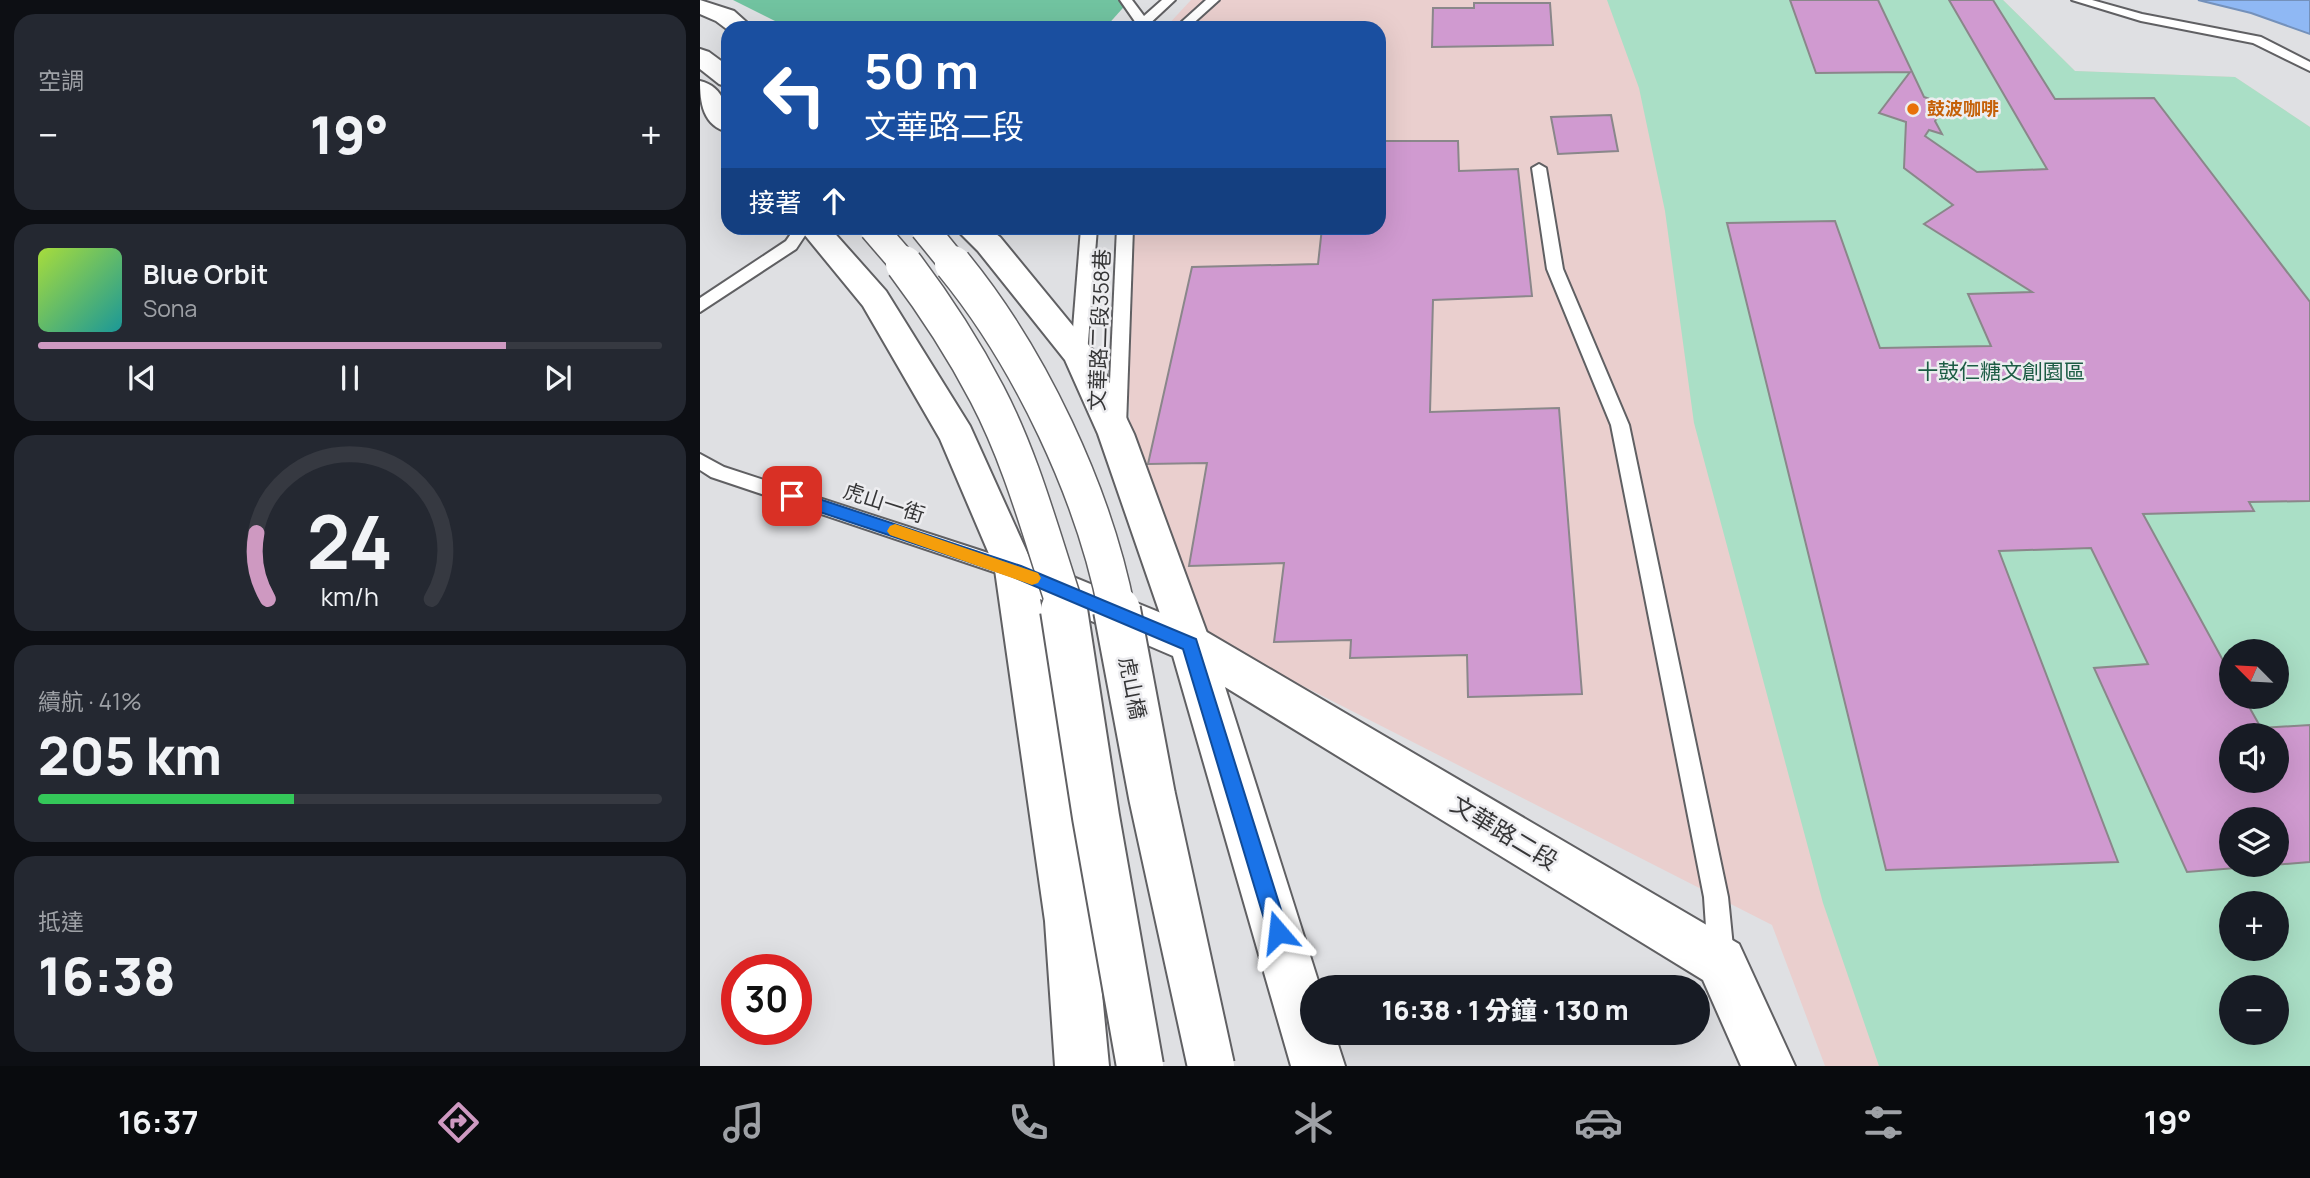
<!DOCTYPE html>
<html lang="zh-TW">
<meta charset="utf-8">
<style>
body{margin:0;font-family:Manrope,"Noto Sans TC",sans-serif;background:#242831;color:#f1f3f6;height:100vh;display:flex;flex-direction:column;font-size:26px;white-space:nowrap}
*{box-sizing:border-box;margin:0}
p{font-size:23px;color:#9ea1a6}
.icon{flex:none;width:38px;height:38px;fill:none;stroke:currentColor;stroke-width:2;stroke-linecap:round;stroke-linejoin:round}
.map{position:relative;flex:1;overflow:hidden}
.sheet{display:flex;flex-direction:column;gap:14px;padding:14px;background:#0d0f14;width:700px}
.sheet>*{flex:none}
.top-card{position:absolute;left:21px;top:21px;width:665px;height:214px;border-radius:21px;box-shadow:0 7px 28px #0002;background:#1a4fa0;color:#fff;overflow:hidden}
.needle{width:46px;rotate:294deg}
.buttons{position:absolute;left:1519px;top:639px;display:grid;gap:14px}
.buttons a{display:grid;place-items:center;width:70px;height:70px;border-radius:50%;background:#171b24;box-shadow:0 7px 28px #0002;font-size:35px}
.speed{position:absolute;left:21px;top:954px;display:flex;gap:14px;font-size:35px;font-weight:700;text-align:center}
.speed>*{display:grid;place-content:center;width:91px;height:91px;border-radius:50%;background:#171b24;box-shadow:0 7px 28px #0002;line-height:1}
.speed .limit{border:10px solid #d22;background:#fff;color:#111}
.pin{position:absolute;display:grid;place-items:center;width:60px;height:60px;color:#fff;margin:-30px;border-radius:14px;box-shadow:0 4px 10px #0006}
.me{position:absolute;width:77px;margin:-38px;rotate:343deg;stroke-linejoin:round;filter:drop-shadow(0 0 5px #0008)}
.turn{display:flex;align-items:center;gap:24px;height:147px;padding:0 28px;font-size:32px}
.turn .icon{width:91px;height:91px;stroke-width:2.5}
.turn b{display:block;font-size:49px;line-height:60px}
.then{display:flex;align-items:center;height:66px;padding:0 28px;background:#0003;gap:14px;font-size:26px}
.big{font-size:52px;font-weight:800;line-height:1.1}
.sheet .widget{flex:1;display:flex;flex-direction:column;justify-content:center;gap:10px;min-width:0;padding:0 24px;border-radius:21px;background:#242831}
.sheet .dial{align-items:center;gap:0}
.dial svg{height:182px;overflow:visible;fill:none;stroke:#363941;stroke-width:7;stroke-linecap:round;text-anchor:middle}
.dial text{fill:#f1f3f6;stroke:none}
.song{display:flex;align-items:center;gap:21px}
.cover{width:84px;height:84px;border-radius:10px;background:linear-gradient(135deg,hsl(80 70% 55%),hsl(180 70% 35%))}
.played{height:7px;border-radius:4px;background:linear-gradient(90deg,#ce99c1 75%,#363941 75%)}
.keys{display:flex;justify-content:space-around;direction:ltr}
.heat{display:flex;justify-content:space-between;align-items:center;font-size:38px;direction:ltr}
.charge{height:10px;border-radius:5px;background:linear-gradient(90deg,#34c759 41%,#363941 0)}
.trip{position:absolute;left:600px;top:975px;width:410px;height:70px;border-radius:35px;background:#171b24;box-shadow:0 7px 28px #0002;font-weight:800;line-height:70px;text-align:center}
.menu{display:flex;height:112px;justify-content:space-around;align-items:center;background:#090b0e;color:#9ea1a6}
.menu .icon{width:49px;height:49px}
.menu .current{color:#ce99c1}
.menu b{font-size:32px;color:#f1f3f6}
main{display:flex;flex:1;min-height:0}
.map>svg:first-child{display:block}
.industrial{fill:#eacfce;fill-rule:evenodd}
.green{fill:#aadfc6;fill-rule:evenodd}
.forest{fill:#71c3a0}
.water{fill:#8fb8f4;stroke:#7491bb;stroke-width:2}
.building{fill:#d09ad0;stroke:#8a878a;stroke-width:2;fill-rule:evenodd}
.lines{fill:none;stroke-linecap:round;stroke-linejoin:round}
.service-casing{stroke:#606063;stroke-width:4}
.minor-casing{stroke:#606063;stroke-width:4}
.tertiary-casing{stroke:#606063;stroke-width:4}
.service{fill:#fff;fill-rule:evenodd}
.minor{fill:#fff;fill-rule:evenodd}
.tertiary{fill:#fff;fill-rule:evenodd}
.tertiary-bridge-far2-casing{stroke:#606063;stroke-width:30;stroke-linecap:butt}
.tertiary-bridge-far1-casing{stroke:#606063;stroke-width:39;stroke-linecap:butt}
.tertiary-bridge-casing{stroke:#606063;stroke-width:50;stroke-linecap:butt}
.tertiary-bridge-far2{stroke:#fff;stroke-width:27}
.tertiary-bridge-far1{stroke:#fff;stroke-width:36}
.tertiary-bridge{stroke:#fff;stroke-width:46}
.route{fill:#1a73e8;stroke:#114b97;stroke-width:2}
.slow{fill:#f59e0b}
.food-dot{fill:#e8710a;stroke:#ededf0;stroke-width:2.5}
.labels{text-anchor:middle;stroke-width:5;stroke-linejoin:round;paint-order:stroke}
.far-food-label{font-size:18px;font-weight:bold;fill:#c56008;stroke:#ededf0;text-anchor:start}
.street-label{font-size:21px;fill:#363637;stroke:#ededf0}
.park-label{font-size:21px;fill:#1c5c44;stroke:#ededf0}
.near-street-label{font-size:24px;fill:#363637;stroke:#ededf0}
</style>
<main>
<section class="sheet">
<div class="widget"><p>空調</p>
<div class="heat"><a>−</a><b class="big">19°</b><a>+</a></div>
</div>
<div class="widget">
<div class="song"><i class="cover"></i><div><b>Blue Orbit</b><p>Sona</p></div></div>
<div class="played"></div>
<div class="keys"><svg class="icon" aria-label="previous" viewBox="0 0 24 24"><path d="M18 5L8 12l10 7zM5 5v14"/></svg><svg class="icon" aria-label="pause" viewBox="0 0 24 24"><path d="M8 5v14M16 5v14"/></svg><svg class="icon" aria-label="next" viewBox="0 0 24 24"><path d="M6 5l10 7-10 7zM19 5v14"/></svg></div>
</div>
<div class="widget dial"><svg viewBox="0 0 100 80">
<path d="M14 69A42 42 0 1 1 86 69"/>
<path d="M14 69A42 42 0 0 1 9 40" stroke="#ce99c1"/>
<text x="50" y="56" font-size="32" font-weight="700">24</text>
<text x="50" y="72" font-size="11">km/h</text>
</svg></div>
<div class="widget"><p>續航 · 41%</p><b class="big">205 km</b><div class="charge"></div></div>
<div class="widget"><p>抵達</p><b class="big">16:38</b></div>
</section>
<div class="map">
<svg width="1610" height="1066" viewBox="0 0 1610 1066">
<rect width="100%" height="100%" fill="#dfe0e3"/>
<path class="industrial" d="M 491,0 L 1303,0 L 1375,71 L 1535,77 L 1610,127 L 1610,1066 L 1125,1066 L 1072,925 L 489,628 L 430,429 L 424,228 L 679,228 L 679,28 L 465,28 ZM 1531,651 L 1577,651 L 1577,696 L 1531,696 ZM 1531,735 L 1577,735 L 1577,780 L 1531,780 ZM 1531,819 L 1577,819 L 1577,864 L 1531,864 ZM 1531,903 L 1577,903 L 1577,948 L 1531,948 ZM 1531,987 L 1577,987 L 1577,1032 L 1531,1032 Z"/>
<path class="green" d="M 907,0 L 1303,0 L 1375,71 L 1535,77 L 1610,127 L 1610,1066 L 1179,1066 L 1123,903 L 994,423 L 965,211 L 939,88 ZM 1531,651 L 1577,651 L 1577,696 L 1531,696 ZM 1531,735 L 1577,735 L 1577,780 L 1531,780 ZM 1531,819 L 1577,819 L 1577,864 L 1531,864 ZM 1531,903 L 1577,903 L 1577,948 L 1531,948 ZM 1531,987 L 1577,987 L 1577,1032 L 1531,1032 Z"/>
<polygon class="forest" points="33,0 430,0 405,28 89,28"/>
<polygon class="water" points="1498,0 1610,0 1610,34 1551,13"/>
<g class="building">
<path d="M 1090,0 L 1178,0 L 1224,97 L 1247,105 L 1235,121 L 1242,134 L 1229,130 L 1225,136 L 1277,172 L 1347,169 L 1249,0 L 1293,0 L 1355,99 L 1454,98 L 1610,302 L 1610,501 L 1549,502 L 1554,511 L 1443,514 L 1531,675 L 1531,696 L 1543,696 L 1561,728 L 1610,725 L 1610,862 L 1487,872 L 1394,668 L 1448,664 L 1391,548 L 1299,551 L 1418,862 L 1186,870 L 1027,223 L 1135,221 L 1180,348 L 1291,346 L 1268,294 L 1332,292 L 1224,224 L 1253,205 L 1204,168 L 1206,122 L 1179,113 L 1210,72 L 1116,73 ZM 1531,735 L 1577,735 L 1577,780 L 1531,780 ZM 1531,819 L 1577,819 L 1577,864 L 1531,864 Z"/>
<polygon points="774,3 850,3 853,45 732,47 733,8 774,8"/>
<polygon points="911,115 918,151 858,154 851,117"/>
<polygon points="679,141 758,141 759,171 818,169 832,296 733,300 730,412 859,408 882,694 768,697 767,655 650,658 651,640 574,642 584,563 489,566 507,463 448,464 492,267 618,264 622,228 679,228"/>
</g>
<g class="lines">
<g class="service-casing">
<g id="service">
<polygon points="420,0 432,0 444,16 462,0 475,0 445,28 432,28 436,23"/>
<polygon points="506,0 519,0 488,28 475,28"/>
<polygon points="1372,0 1392,0 1442,14 1561,37 1610,62 1610,71 1553,43 1441,21"/>
<polygon points="839,164 846,168 863,269 929,425 1028,897 1034,957 1030,966 1021,970 1012,966 1008,957 1004,897 911,425 847,269 832,168"/>
<polygon points="95,228 110,228 96,249 0,312 0,298 86,241"/>
<polygon points="381,228 397,228 387,354 379,360 371,354"/>
<polygon points="417,228 433,228 426,426 423,431 411,431 408,426"/>
<polygon points="0,454 24,467 322,564 325,570 322,576 315,579 11,477 0,470"/>
</g>
</g>
<g class="minor-casing">
<polygon id="minor" points="315,553 505,631 1039,944 1095,1066 1041,1066 1003,980 525,687 620,987 612,987 612,1032 634,1032 645,1066 591,1066 473,656 340,599 395,921 409,1066 355,1066 345,921 295,570 301,558"/>
</g>
<g class="tertiary-casing">
<g id="tertiary">
<polygon points="0,0 34,11 53,28 28,30 16,21 0,14"/>
<polygon points="0,49 9,52 28,66 28,87 19,84 0,69"/>
<path d="M 0,81 C 25,87 28,110 28,132 C 3,126 0,103 0,81 Z"/>
<polygon points="99,228 130,228 186,291 270,426 335,570 329,582 315,587 301,582 240,439 163,306"/>
<polygon points="255,228 288,228 300,237 396,354 434,434 511,644 505,657 490,663 475,657 398,434 365,360 278,251"/>
</g>
</g>
<use href="#service" class="service"/>
<use href="#minor" class="minor"/>
<use href="#tertiary" class="tertiary"/>
<g class="tertiary-bridge-far2-casing">
<g id="tertiary-bridge-far2">
<polyline points="173,228 205,265"/>
<polyline points="224,228 254,265"/>
</g>
</g>
<g class="tertiary-bridge-far1-casing">
<g id="tertiary-bridge-far1">
<path d="M 204,264 C 235,305 263,348 287,394 C 320,457 339,527 361,594 L 364,612"/>
<path d="M 253,264 C 330,358 394,493 417,612"/>
</g>
</g>
<g class="tertiary-bridge-casing">
<g id="tertiary-bridge">
<polyline points="364,610 396,817 440,1066"/>
<polyline points="417,610 452,796 511,1066"/>
</g>
</g>
<use href="#tertiary-bridge-far2" class="tertiary-bridge-far2"/>
<use href="#tertiary-bridge-far1" class="tertiary-bridge-far1"/>
<use href="#tertiary-bridge" class="tertiary-bridge"/>
</g>
<polygon class="route" points="92,490 321,566 496,639 588,932 585,939 578,942 571,939 568,932 483,649 311,576 87,501 84,496 87,492"/>
<polygon class="slow" points="195,524 338,573 341,578 338,583 332,585 190,535 187,531 190,526"/>
<circle class="food-dot" cx="1213" cy="109" r="7"/>
<g class="labels">
<g class="far-food-label">
<text x="1227" y="115">鼓波咖啡</text>
</g>
<g class="street-label">
<text transform="translate(400 330) rotate(-88)" y="7">文華路二段358巷</text>
<text transform="translate(184 503) rotate(18)" y="7">虎山一街</text>
<text transform="translate(432 688) rotate(79)" y="7">虎山橋</text>
</g>
<g class="park-label">
<text x="1301" y="379">十鼓仁糖文創園區</text>
</g>
<g class="near-street-label">
<text transform="translate(804 833) rotate(31)" y="8">文華路二段</text>
</g>
</g>
</svg>
<div class="buttons">
<a><svg class="needle" viewBox="-14 -14 28 28"><path d="M0-13l5 13h-10z" fill="#e53935"/><path d="M0 13l5-13h-10z" fill="#9ea1a6"/></svg></a>
<a><svg class="icon" aria-label="sound" viewBox="0 0 24 24"><path d="M4 9h4l5-4v14l-5-4H4zM17 9q2 3 0 6"/></svg></a>
<a><svg class="icon" aria-label="layers" viewBox="0 0 24 24"><path d="M12 4l9 5-9 5-9-5zM3 14l9 5 9-5"/></svg></a>
<a>+</a>
<a>−</a>
</div>
<div class="speed"><div class="limit">30</div></div>
<div class="pin" style="left:92px;top:496px;background:#d93025"><svg class="icon" aria-label="arrive" viewBox="0 0 24 24"><path d="M6 21V4h12l-3 4 3 4H6"/></svg></div>
<svg class="me" style="left:578px;top:932px" viewBox="-20 -20 40 40"><path d="M0-17L14 15 0 8-14 15z" fill="#1a73e8" stroke="#fff" stroke-width="4"/></svg>
<div class="trip">16:38 · 1 分鐘 · 130 m</div>
<div class="top-card">
<div class="turn"><svg class="icon" aria-label="left" viewBox="0 0 24 24"><path d="M17 20v-9H6M10 6l-5 5 5 5"/></svg><div><b>50 m</b>文華路二段</div></div>
<div class="then">接著<svg class="icon" aria-label="ahead" viewBox="0 0 24 24"><path d="M12 20V5M6 11l6-6 6 6"/></svg></div>
</div>
</div>
</main>
<nav class="menu">
<b>16:37</b>
<svg class="icon current" aria-label="directions" viewBox="0 0 24 24"><path d="M12 3l9 9-9 9-9-9zM9 14v-3h6M13 9l2 2-2 2"/></svg>
<svg class="icon" aria-label="music" viewBox="0 0 24 24"><path d="M9 18V5l10-2v13"/><circle cx="6" cy="18" r="3"/><circle cx="16" cy="16" r="3"/></svg>
<svg class="icon" aria-label="phone" viewBox="0 0 24 24"><path d="M5 4h4l2 5-3 2q2 4 5 5l2-3 5 2v4C11 20 4 13 5 4z"/></svg>
<svg class="icon" aria-label="climate" viewBox="0 0 24 24"><path d="M12 3v18M4 7l16 10M4 17L20 7"/></svg>
<svg class="icon" aria-label="car" viewBox="0 0 24 24"><path d="M5 17H2v-5l4-1 3-4h7l3 4 3 1v5h-3M9 17h6M6 11h13"/><circle cx="7" cy="17" r="2"/><circle cx="17" cy="17" r="2"/></svg>
<svg class="icon" aria-label="filters" viewBox="0 0 24 24"><path d="M4 7h16M4 17h16"/><circle cx="9" cy="7" r="2"/><circle cx="15" cy="17" r="2"/></svg>
<b>19°</b>
</nav>
